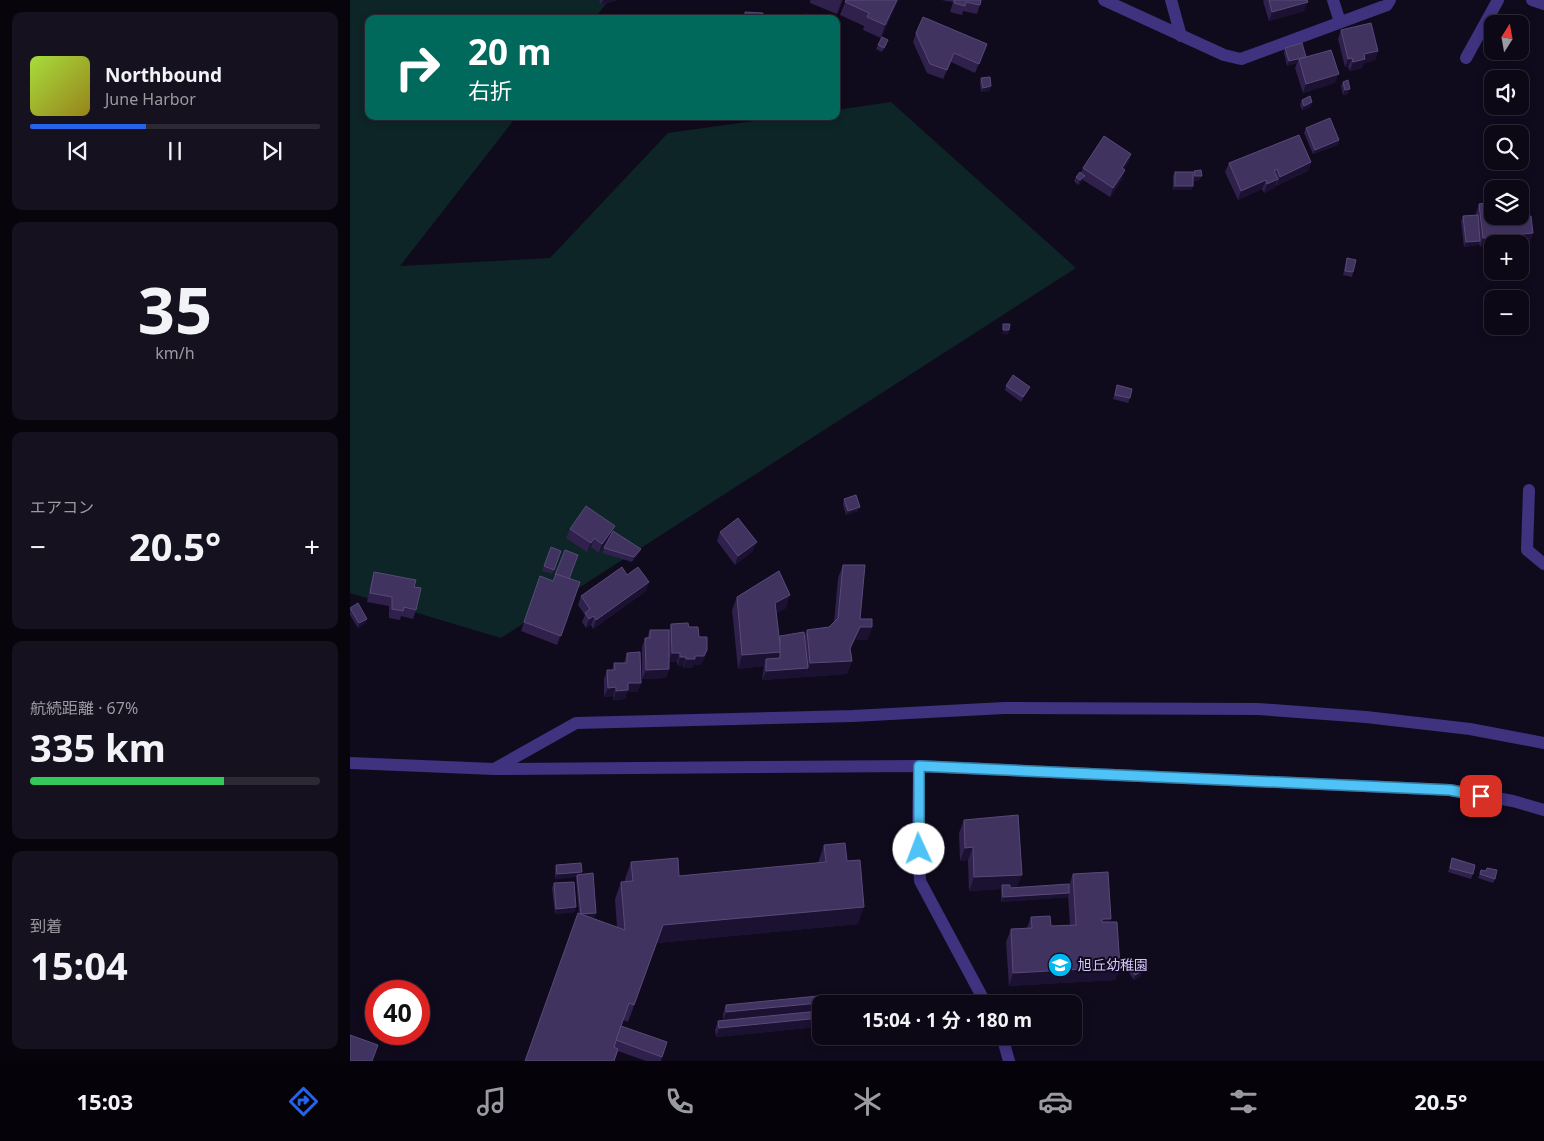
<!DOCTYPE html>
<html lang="ja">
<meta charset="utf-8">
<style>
body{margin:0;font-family:"Noto Sans","Noto Sans JP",sans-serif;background:#15111f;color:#f1f3f6;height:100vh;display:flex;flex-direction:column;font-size:19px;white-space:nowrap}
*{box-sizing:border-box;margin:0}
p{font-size:16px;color:#9a9aa1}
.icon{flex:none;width:28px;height:28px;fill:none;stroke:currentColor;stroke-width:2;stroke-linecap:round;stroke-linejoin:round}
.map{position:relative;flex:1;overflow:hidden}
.side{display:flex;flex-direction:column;gap:12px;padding:12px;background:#07040c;width:350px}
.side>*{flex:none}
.hud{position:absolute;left:15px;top:15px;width:475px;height:105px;border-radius:10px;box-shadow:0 2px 8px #0003,0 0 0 1px #2c2935;background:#00695c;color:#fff;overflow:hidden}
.needle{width:32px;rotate:11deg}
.buttons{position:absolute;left:1134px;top:15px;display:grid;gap:10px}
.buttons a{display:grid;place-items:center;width:45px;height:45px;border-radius:10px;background:#0c0816;box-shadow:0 2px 8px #0003,0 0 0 1px #2c2935;font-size:25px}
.speed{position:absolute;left:15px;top:980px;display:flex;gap:10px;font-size:25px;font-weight:700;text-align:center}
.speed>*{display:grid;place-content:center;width:65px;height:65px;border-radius:50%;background:#0c0816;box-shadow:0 2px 8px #0003,0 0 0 1px #2c2935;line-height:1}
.speed .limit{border:8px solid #d22;background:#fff;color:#111}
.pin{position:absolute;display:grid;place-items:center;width:42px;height:42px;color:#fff;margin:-21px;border-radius:10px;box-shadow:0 2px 8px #0006}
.me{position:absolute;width:55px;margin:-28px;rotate:358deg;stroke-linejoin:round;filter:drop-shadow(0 0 4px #0008)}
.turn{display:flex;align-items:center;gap:18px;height:105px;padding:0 20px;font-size:22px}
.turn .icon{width:65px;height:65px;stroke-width:2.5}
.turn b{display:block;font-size:35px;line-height:42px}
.big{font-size:38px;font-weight:700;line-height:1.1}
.side .widget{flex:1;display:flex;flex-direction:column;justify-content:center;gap:8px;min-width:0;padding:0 18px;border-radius:10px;background:#15111f}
.side .dial{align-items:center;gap:0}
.dial b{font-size:65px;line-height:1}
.song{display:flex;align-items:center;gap:15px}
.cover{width:60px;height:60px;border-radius:8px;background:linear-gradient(135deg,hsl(80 70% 55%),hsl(50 70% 35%))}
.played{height:5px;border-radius:2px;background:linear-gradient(90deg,#2563eb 40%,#2c2935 40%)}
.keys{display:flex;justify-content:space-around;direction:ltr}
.heat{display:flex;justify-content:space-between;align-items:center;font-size:28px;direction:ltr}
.charge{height:8px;border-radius:4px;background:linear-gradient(90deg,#34c759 67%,#2c2935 0)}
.trip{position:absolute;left:462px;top:995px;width:270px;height:50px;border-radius:10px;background:#0c0816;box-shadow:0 2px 8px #0003,0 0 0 1px #2c2935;font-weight:700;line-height:50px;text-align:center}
.menu{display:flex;height:80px;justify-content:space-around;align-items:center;background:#050309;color:#9a9aa1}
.menu .icon{width:35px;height:35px}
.menu .current{color:#2563eb}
.menu b{font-size:22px;color:#f1f3f6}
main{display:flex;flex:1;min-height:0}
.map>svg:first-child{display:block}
.green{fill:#0d2527}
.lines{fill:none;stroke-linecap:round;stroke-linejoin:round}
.minor{stroke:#3f327f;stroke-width:12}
.wall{fill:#2f214c}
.shaded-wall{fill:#1b1131}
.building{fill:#413360;stroke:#584a79}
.route-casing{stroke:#337fa1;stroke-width:12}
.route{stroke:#4fc3f7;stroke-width:9}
.labels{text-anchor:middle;stroke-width:4;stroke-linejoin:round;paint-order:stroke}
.poi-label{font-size:14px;fill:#d4c6ff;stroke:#100a1d;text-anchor:start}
</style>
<main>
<section class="side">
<div class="widget">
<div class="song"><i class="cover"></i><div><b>Northbound</b><p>June Harbor</p></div></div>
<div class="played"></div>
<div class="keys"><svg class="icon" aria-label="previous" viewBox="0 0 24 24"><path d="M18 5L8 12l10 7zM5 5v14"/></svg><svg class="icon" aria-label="pause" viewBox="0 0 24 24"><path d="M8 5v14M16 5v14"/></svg><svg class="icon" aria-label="next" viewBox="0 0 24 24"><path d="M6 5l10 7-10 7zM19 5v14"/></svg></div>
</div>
<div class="widget dial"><b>35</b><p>km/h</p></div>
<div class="widget"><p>エアコン</p>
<div class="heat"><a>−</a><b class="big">20.5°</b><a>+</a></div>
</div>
<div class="widget"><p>航続距離 · 67%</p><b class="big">335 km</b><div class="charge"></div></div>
<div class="widget"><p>到着</p><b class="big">15:04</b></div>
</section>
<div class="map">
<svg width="1194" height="1061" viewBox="0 0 1194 1061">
<rect width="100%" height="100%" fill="#100a1d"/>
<polygon class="green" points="0,0 255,0 256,4 244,19 19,19 19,116 167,116 50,266 200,258 318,133 439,116 486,116 486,110 541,102 726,268 151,638 0,593"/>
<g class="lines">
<g class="minor">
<polyline points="754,0 874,55 891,59 1037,5 1040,0"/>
<polyline points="821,0 831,36"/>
<polyline points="983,0 990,22"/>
<polyline points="1182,0 1194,4"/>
<polyline points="1116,58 1148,0"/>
<polyline points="1179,490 1177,550 1194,564"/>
<polyline points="0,763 144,769 569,766 1100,790 1163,801 1194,810"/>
<polyline points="569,766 568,833 570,881 636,1004"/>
<polyline points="146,768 226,723 503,716 654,708 908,709 1016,717 1120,729 1194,743"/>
<polyline points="652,1036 659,1061"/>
</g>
</g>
<g class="wall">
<polygon points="249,0 267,0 251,5"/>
<polygon points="460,0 493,0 487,14 460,3"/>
<polygon points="496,0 548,0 531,38 513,30 514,26 490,15"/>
<polygon points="591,0 631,0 627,14 613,11 612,15 600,12 603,2"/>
<polygon points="914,0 957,0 954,11 919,21 913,1"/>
<polygon points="991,30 1028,51 1025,60 1014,63 1012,68 1000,71 998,67 995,67 988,39"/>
<polygon points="566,33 637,44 625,73 601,62 593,79 577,73 563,42"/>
<polygon points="537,44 532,52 526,49 528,45"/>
<polygon points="935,48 956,57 985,83 953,93 945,68 947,63 937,66 934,53"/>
<polygon points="631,78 640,91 631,92 630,83"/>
<polygon points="993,82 998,94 993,95 991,86"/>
<polygon points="952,100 961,107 952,110 950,104"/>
<polygon points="956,128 989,140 988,145 963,154 954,133"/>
<polygon points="781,154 778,163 774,169 772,179 760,197 733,180 728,185 724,181 726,177 731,173 733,168"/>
<polygon points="961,162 958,171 926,186 926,184 924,188 914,193 912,189 888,200 875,172 879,163"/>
<polygon points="844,171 850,180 843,181 843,186 841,190 823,190 823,176 825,172 843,175"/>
<polygon points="1129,204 1180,242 1164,244 1142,244 1130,247 1129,243 1128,245 1114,247 1111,221 1113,216 1126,215 1126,213"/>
<polygon points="997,258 1003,272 1002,277 993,275"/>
<polygon points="767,385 780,398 778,403 763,399"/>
<polygon points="656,386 678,391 671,402 655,390"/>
<polygon points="494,499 508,511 496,515 493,504"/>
<polygon points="265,526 263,532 291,549 289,553 282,562 252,553 259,539 249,553 241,547 237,552 216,538 220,529"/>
<polygon points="370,532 403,551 385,565 367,541"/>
<polygon points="201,547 211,551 202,574 192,571"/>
<polygon points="493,565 510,619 522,627 517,640 505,640 500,651 502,661 497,674 455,677 455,675 455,677 412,680 414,666 388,669 382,610 387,597 436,608 426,613 429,638 454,637 457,630 479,627 484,622 488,578"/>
<polygon points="24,572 64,587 66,610 63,619 51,616 50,620 39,618 39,606 17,602 21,581"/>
<polygon points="277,575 296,591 243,629 241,625 236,628 232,622 235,615 228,605 231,596"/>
<polygon points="190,576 203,581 220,579 230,582 207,645 171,631"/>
<polygon points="0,608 17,619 15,623 8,628 0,615"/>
<polygon points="321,624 339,627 349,637 357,650 354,659 350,665 343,665 342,668 333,668 333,666 327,666 327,662 319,662 319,669 316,678 292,679 292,647 295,638 297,638 300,630 319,631"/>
<polygon points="277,653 291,683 287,692 277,692 275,699 263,700 263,696 254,697 254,679 257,670 262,670 264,663 274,663"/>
<polygon points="614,820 667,887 719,885 723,874 760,922 770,967 765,980 659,986 656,942 661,929 677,928 681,917 701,926 720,925 718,895 718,897 651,902 651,889 619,891 618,860 610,861 609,833"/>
<polygon points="474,845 497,861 508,924 307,943 278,1022 273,1020 267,1036 312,1057 311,1061 296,1061 268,1051 264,1061 229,913 226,879 226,877 205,879 205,870 206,865 232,872 231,874 246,913 245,917 241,918 267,927 265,899 271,882 275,882 275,879 281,862 329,876 468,863"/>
<polygon points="1102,858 1123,874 1121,879 1098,872"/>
<polygon points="1131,870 1136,871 1145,879 1143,883 1128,878"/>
<polygon points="204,883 225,912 205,914 202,888"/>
<polygon points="780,968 792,971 791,976 784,980 779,973"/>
<polygon points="469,1003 466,1012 466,1027 366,1037 365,1030 368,1021 373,1020 373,1014 376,1005"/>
</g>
<g class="shaded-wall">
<polygon points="253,0 267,0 251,5"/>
<polygon points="492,0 493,0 487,14"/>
<polygon points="547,0 548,0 531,38 535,25"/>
<polygon points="958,2 954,11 919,21 922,12"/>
<polygon points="1028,51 1025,60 1014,63 1012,68 1000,71 1003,62 1014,54"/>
<polygon points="956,57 949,59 947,63 937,66 939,61"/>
<polygon points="1002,58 998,67 995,67 998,59"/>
<polygon points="989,74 985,83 953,93 956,84"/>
<polygon points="641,86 640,91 631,92 633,88"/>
<polygon points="1000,89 998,94 993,95 995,90"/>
<polygon points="962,102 961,107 952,110 954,106"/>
<polygon points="989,140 988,145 963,154 965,150"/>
<polygon points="781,154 778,163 769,177 772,168"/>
<polygon points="961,162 958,171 926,186 930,177"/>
<polygon points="775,170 772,179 760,197 763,188"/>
<polygon points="735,176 733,180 728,185 730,180"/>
<polygon points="845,176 852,176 850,180 843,181"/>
<polygon points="928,179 924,188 914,193 917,184"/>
<polygon points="916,180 912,189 888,200 891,191"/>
<polygon points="825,186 843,186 841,190 823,190"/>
<polygon points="1183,233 1180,242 1164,244 1142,244 1142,246 1130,247 1133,238"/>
<polygon points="1130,241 1128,245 1114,247 1116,242"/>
<polygon points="653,330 659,330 658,335 651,334"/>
<polygon points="680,387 678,391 671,402 673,397"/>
<polygon points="510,507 508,511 496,515 498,511"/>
<polygon points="265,526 262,535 249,553 252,544"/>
<polygon points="244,538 241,547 237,552 241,543"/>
<polygon points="407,542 403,551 385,565 388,556"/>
<polygon points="291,549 289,553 282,562 284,557"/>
<polygon points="299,582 296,591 243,629 246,620"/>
<polygon points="440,595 436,608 421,617 425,603"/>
<polygon points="244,616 241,625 236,628 239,619"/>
<polygon points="17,619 15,623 8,628 9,623"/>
<polygon points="510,627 522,627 517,640 505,640 495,661 502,661 497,674 455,677 460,663 500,648"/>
<polygon points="357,650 354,659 350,665 343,665 342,668 333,668 336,659 345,656"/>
<polygon points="431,652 426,665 416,659 414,666 388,669 392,655"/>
<polygon points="322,653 330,653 327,662 318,662"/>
<polygon points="330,657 336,657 333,666 327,666"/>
<polygon points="458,668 455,677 412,680 416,671"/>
<polygon points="319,669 316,678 292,679 296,670"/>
<polygon points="278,683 291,683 287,692 277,692 275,699 263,700 266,691"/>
<polygon points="266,687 263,696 254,697 258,688"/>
<polygon points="623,847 618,860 610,861 615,848"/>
<polygon points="232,872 230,877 227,875 226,877 205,879 207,874"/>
<polygon points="672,875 667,888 653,889 652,885 651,889 619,891 624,877"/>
<polygon points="719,893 718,897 651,902 653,897"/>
<polygon points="226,907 225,912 205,914 206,909"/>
<polygon points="514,907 508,924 307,943 313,925"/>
<polygon points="246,913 245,917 229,919 231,914"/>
<polygon points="752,919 761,919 757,932 747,932"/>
<polygon points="770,967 765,980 659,986 663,973"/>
<polygon points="792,971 791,976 784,980 785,975"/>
<polygon points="536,1002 536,1004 513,1004"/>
<polygon points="469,1003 466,1012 373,1021 376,1012"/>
<polygon points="470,1018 466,1027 366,1037 369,1028"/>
</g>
<g class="building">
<polygon points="496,0 547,0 535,25 517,17 519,13 495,2"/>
<polygon points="604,0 631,0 630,5 616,2 615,6 604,3"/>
<polygon points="919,0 957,0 958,2 922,12"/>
<polygon points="395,12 413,13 413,19 395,19"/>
<polygon points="456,14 468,19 454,19"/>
<rect x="376" y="15" width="17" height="4"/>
<polygon points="256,16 257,19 246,19"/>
<polygon points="573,17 637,44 629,64 604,53 597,70 580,64 566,33"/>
<polygon points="1021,23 1028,51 1014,54 1015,59 1003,62 1002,58 998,59 991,30"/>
<polygon points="532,37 538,40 534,48 528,45"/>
<polygon points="952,43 956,57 939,61 935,48"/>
<polygon points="981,50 989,74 956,84 949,59"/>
<polygon points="640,77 641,86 633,88 631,78"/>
<polygon points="998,80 1000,89 995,90 993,82"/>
<polygon points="960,96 962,102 954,106 952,100"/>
<polygon points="980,118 989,140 965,150 956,128"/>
<polygon points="949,135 961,162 930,177 927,169 924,171 928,179 917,184 916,180 891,191 879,163"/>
<polygon points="754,136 781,154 772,168 775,170 763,188 733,168"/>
<polygon points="851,170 852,176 845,176 844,171"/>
<polygon points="730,172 735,176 730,180 726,177"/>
<rect x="825" y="172" width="18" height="14"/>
<polygon points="1170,199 1175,199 1177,217 1181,216 1183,233 1133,238 1129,204 1142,202 1142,216 1170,216"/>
<polygon points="1128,215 1130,241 1116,242 1113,216"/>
<polygon points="997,258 1006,260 1003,272 995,271"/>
<polygon points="653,324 660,324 659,330 653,330"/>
<polygon points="663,375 680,387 673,397 656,386"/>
<polygon points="767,385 782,389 780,398 765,395"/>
<polygon points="506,495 510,507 498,511 494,499"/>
<polygon points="236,506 265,526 252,544 244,538 241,543 220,529"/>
<polygon points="388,518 407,542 388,556 370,532"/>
<polygon points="263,531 291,549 284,557 254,548"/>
<polygon points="201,547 211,551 204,570 194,566"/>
<polygon points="215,550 228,555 219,579 206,574 205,575"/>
<polygon points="493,565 515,565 510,619 522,619 522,627 510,627 500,648 502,661 460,663 457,630 479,627 488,618"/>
<polygon points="272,567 277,575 288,567 299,582 246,620 244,616 239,619 235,613 240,609 231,596"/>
<polygon points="429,571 440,595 425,603 431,652 392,655 387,597"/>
<polygon points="24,572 66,580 64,587 71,588 66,610 54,607 53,611 42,609 42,597 20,593"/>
<polygon points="206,574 230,582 211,636 174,622 190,576 203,581"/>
<polygon points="8,603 17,619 9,623 0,608"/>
<polygon points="338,623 339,627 348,627 349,637 357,637 357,650 354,656 345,656 345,659 336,659 336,657 330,657 330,653 322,653 321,624"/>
<polygon points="300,630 319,630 319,669 296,670 295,638 300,638"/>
<polygon points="454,632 458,668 416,671 416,659 430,658 430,636"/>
<polygon points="290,652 291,683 278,683 278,690 266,691 266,687 258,688 257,670 265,670 264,663 277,663 277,653"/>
<polygon points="668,815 672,875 624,877 623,847 615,848 614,820"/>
<polygon points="495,843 497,861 510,860 514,907 313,925 284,1005 279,1003 269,1032 264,1047 268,1049 264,1061 175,1061 228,913 275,930 271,882 283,881 281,862 328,858 329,876 476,862 474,845"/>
<polygon points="1102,858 1125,865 1123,874 1100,868"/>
<polygon points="231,863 232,872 207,874 206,865"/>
<polygon points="1137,868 1147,870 1145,879 1130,874 1131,870 1136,871"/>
<polygon points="758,872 761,919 752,919 752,922 767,922 770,967 663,973 661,929 682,928 681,917 700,916 701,926 726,925 723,874"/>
<polygon points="243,873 246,913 231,914 227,875"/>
<polygon points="224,882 226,907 206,909 204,883"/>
<polygon points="719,884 719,893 653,897 652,885 660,885 660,888"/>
<polygon points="787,964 792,971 785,975 780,968"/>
<polygon points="536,995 536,1002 513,1004 481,1004 481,1000"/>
<polygon points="468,996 469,1003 376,1012 376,1005"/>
<polygon points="469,1011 470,1018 369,1028 368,1021"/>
<polygon points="271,1026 317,1042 312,1057 266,1040"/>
<polygon points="0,1035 28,1045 22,1061 0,1061"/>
</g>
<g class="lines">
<g class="route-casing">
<polyline id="route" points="569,849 569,766 1100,790 1131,796"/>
</g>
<use href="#route" class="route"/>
</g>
<defs>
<g id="school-disc" transform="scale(1.25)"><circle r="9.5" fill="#00b9f1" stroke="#100a1d"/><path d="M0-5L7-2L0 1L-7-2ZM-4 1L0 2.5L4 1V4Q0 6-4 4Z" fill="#fff"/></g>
</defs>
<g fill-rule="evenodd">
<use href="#school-disc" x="710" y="965"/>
</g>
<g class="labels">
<g class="poi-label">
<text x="728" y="970">旭丘幼稚園</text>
</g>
</g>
</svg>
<div class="buttons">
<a><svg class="needle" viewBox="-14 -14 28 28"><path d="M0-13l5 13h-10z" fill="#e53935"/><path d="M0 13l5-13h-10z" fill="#9a9aa1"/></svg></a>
<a><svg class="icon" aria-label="sound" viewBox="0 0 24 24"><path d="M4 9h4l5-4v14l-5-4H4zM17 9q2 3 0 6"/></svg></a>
<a><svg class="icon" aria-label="search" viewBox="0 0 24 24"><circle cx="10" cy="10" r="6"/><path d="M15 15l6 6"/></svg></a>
<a><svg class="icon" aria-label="layers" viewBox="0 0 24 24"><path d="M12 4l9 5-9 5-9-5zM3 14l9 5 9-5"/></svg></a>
<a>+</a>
<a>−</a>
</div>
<div class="speed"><div class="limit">40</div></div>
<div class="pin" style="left:1131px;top:796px;background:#d93025"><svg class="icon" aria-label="arrive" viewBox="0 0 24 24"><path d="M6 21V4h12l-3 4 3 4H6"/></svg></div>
<svg class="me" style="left:569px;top:849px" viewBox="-20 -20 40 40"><circle r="19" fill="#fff"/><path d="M0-13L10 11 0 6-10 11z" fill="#4fc3f7"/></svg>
<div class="trip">15:04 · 1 分 · 180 m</div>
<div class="hud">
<div class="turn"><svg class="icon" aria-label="right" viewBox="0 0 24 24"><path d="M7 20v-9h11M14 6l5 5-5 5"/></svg><div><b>20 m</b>右折</div></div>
</div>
</div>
</main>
<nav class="menu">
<b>15:03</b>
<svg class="icon current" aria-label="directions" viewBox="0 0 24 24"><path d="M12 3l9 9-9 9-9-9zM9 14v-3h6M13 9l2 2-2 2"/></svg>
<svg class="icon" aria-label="music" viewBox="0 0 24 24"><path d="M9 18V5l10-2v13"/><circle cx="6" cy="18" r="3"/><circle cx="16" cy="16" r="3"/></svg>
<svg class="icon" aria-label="phone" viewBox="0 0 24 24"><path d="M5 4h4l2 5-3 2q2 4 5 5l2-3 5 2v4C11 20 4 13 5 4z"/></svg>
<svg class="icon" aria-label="climate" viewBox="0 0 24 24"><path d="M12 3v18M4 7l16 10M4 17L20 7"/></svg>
<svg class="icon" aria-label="car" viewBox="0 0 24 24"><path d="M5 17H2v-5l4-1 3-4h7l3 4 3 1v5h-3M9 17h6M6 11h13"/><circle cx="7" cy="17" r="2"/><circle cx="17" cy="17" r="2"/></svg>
<svg class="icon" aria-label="filters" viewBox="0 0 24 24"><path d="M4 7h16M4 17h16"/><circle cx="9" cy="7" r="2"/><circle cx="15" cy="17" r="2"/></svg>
<b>20.5°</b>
</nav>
